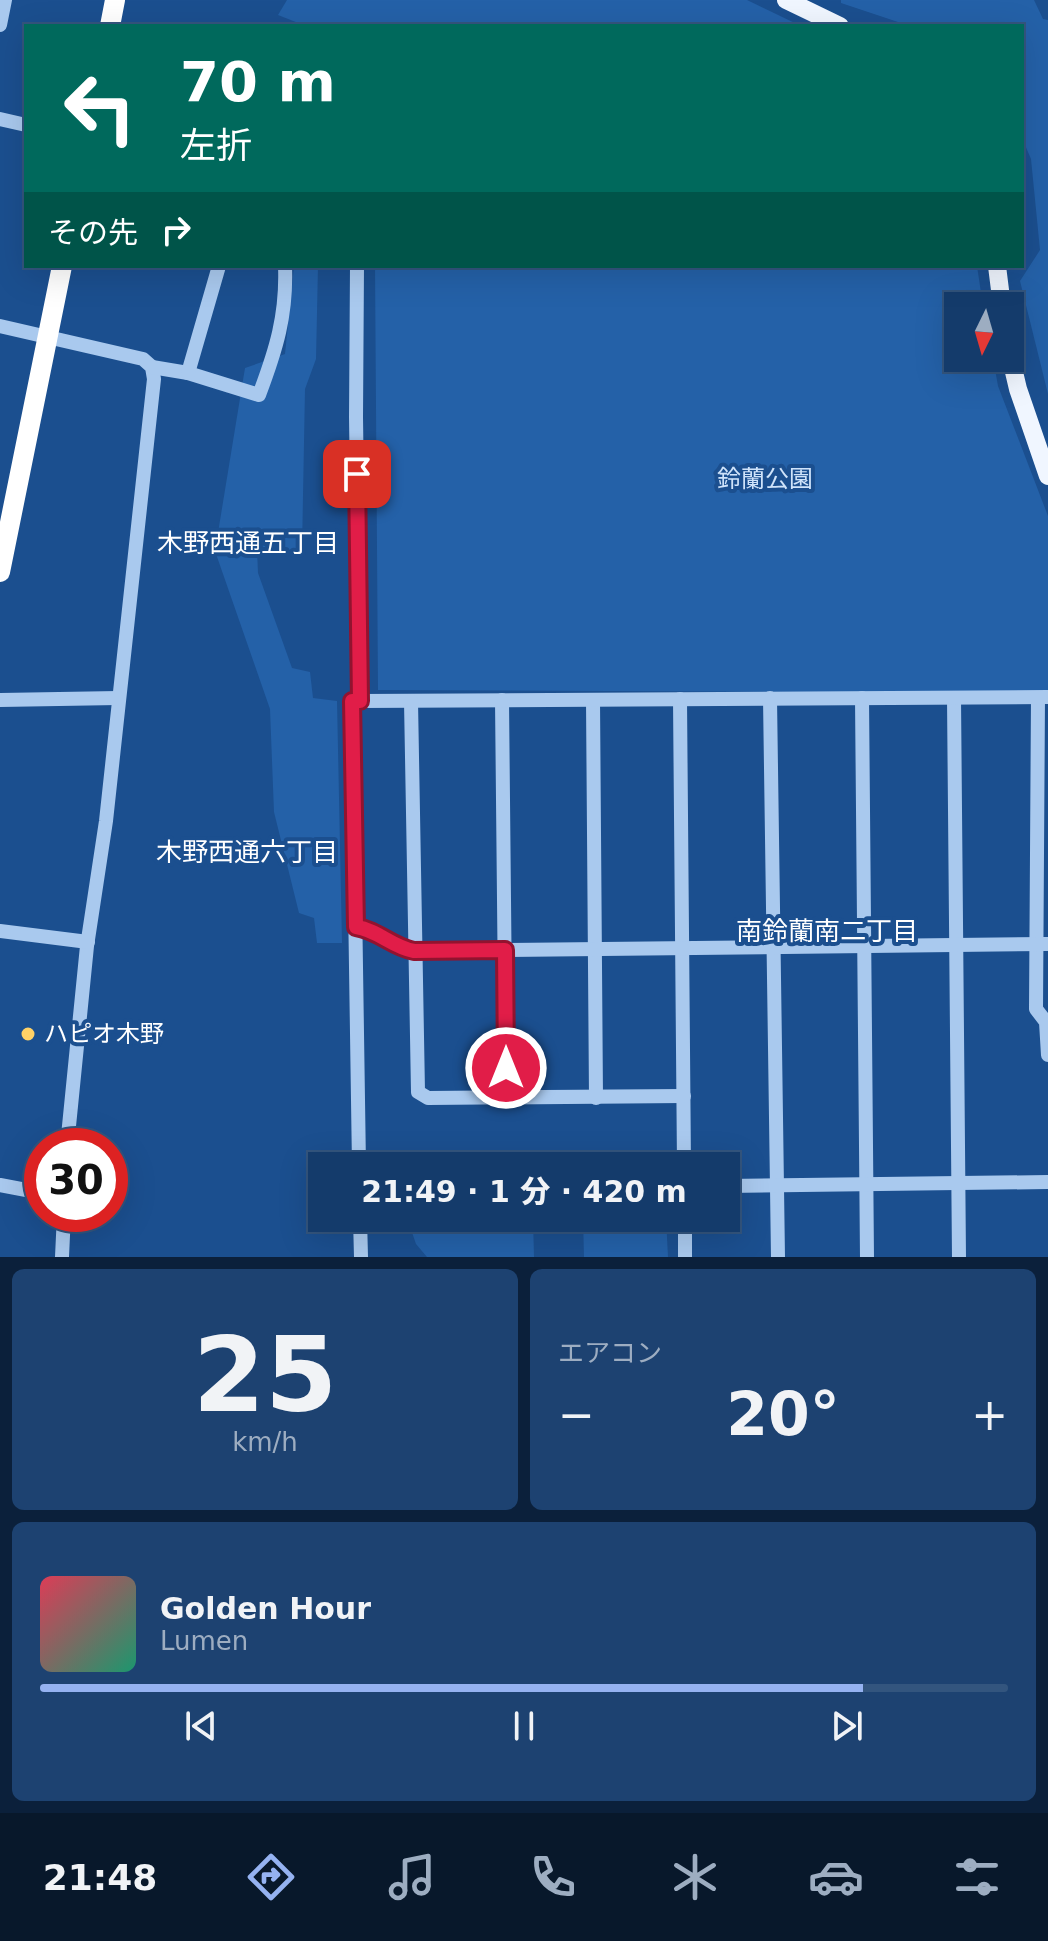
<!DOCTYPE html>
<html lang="ja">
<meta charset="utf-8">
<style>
body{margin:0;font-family:"DejaVu Sans","Noto Sans JP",sans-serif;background:#1d4271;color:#f1f3f6;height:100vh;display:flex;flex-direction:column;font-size:30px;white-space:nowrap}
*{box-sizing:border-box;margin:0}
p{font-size:26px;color:#9dadc1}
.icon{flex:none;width:44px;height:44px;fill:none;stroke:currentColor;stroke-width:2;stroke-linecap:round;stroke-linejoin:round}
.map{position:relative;height:1257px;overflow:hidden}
.side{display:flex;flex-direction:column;gap:12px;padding:12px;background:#0b203b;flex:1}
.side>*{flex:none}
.guide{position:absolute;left:24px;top:24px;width:1000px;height:244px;border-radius:0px;box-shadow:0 8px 32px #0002,0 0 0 2px #33557e;background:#00695c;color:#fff;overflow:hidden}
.needle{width:52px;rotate:185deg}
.controls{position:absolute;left:944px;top:292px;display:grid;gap:16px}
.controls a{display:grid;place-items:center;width:80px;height:80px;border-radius:0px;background:#143b6b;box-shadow:0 8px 32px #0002,0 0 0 2px #33557e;font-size:40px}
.speed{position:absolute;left:24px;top:1128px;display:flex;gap:16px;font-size:40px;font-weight:700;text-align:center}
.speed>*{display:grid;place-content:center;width:104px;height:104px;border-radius:50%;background:#143b6b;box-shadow:0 8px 32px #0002,0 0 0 2px #33557e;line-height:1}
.speed .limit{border:12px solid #d22;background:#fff;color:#111}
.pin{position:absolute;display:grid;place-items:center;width:68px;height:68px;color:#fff;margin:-34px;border-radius:16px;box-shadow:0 4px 12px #0006}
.me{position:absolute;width:88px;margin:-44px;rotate:0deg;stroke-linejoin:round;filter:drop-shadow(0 0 6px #0008)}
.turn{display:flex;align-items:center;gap:28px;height:168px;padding:0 24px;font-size:36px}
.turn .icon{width:104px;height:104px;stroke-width:2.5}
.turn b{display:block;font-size:56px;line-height:68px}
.then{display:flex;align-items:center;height:76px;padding:0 24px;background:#0003;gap:16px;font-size:30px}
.big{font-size:60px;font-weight:800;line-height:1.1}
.side .widget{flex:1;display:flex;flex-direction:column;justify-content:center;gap:12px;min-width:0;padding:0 28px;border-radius:12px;background:#1d4271}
.side .dial{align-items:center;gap:0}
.dial b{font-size:104px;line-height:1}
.song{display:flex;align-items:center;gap:24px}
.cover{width:96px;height:96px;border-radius:12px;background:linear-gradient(135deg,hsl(350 70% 55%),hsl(160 70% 35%))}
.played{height:8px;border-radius:4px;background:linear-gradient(90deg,#95b2f1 85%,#33557e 85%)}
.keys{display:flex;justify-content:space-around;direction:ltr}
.heat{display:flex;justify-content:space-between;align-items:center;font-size:44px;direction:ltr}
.side .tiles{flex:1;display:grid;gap:12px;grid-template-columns:1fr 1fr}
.widget:last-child{grid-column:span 2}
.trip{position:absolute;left:308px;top:1152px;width:432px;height:80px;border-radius:0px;background:#143b6b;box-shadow:0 8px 32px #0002,0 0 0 2px #33557e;font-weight:800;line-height:80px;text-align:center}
.tabs{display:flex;height:128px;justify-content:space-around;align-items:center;background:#08182b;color:#9dadc1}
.tabs .icon{width:56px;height:56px}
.tabs .selected{color:#95b2f1}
.tabs b{font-size:36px;color:#f1f3f6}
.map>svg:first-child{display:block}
.green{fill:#2461a8}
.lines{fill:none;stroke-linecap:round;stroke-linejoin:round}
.minor{stroke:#a9c9ee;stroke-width:14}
.major{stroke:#f0f6ff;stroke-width:18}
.highway{stroke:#fff;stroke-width:20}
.route-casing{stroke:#92132f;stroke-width:20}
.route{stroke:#e11d48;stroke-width:14}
.poi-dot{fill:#ffd166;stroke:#1b4f8f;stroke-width:3}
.labels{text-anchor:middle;stroke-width:8;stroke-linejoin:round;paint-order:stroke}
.park-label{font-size:24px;fill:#cfe3fa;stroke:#1b4f8f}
.poi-label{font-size:24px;fill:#fff;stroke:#1b4f8f;text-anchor:start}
.neighbourhood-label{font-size:26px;fill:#fff;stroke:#1b4f8f}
</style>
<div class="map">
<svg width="1048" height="1257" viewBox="0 0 1048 1257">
<rect width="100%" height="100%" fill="#1b4f8f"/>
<g class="green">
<polygon points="287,0 747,0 801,26 306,26 278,15"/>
<polygon points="841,0 1034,0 1043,19 1048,20 1048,394 1020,281 1040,250 1031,159 1022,138 1022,26 910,26 841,3"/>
<polygon points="294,266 318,266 316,359 305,389 302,550 257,550 258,573 292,668 310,672 313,698 337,701 342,943 317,943 314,918 299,913 274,812 270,709 215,551 245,368 285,354"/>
<polygon points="375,266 977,266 983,306 958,306 958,358 993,358 998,386 1048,516 1048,693 378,690"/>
<polygon points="407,1218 533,1218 534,1257 427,1257 416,1244"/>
<polygon points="583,1218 666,1218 668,1257 584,1257"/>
</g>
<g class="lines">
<g class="minor">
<polyline points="0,25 5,0"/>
<polyline points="0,119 26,125"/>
<polyline points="357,266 356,417 360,701 352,701 359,1166"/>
<polyline points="0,326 143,359 152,367 154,379 106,821 87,946 67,1146"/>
<path d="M 152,367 L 188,373 L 259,395 C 276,350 287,315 285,266"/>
<polyline points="188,373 219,266"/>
<polyline points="770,698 778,1257"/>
<polyline points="862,698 867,1257"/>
<polyline points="954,698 959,1257"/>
<polyline points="1038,698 1036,1009 1046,1022 1048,1055"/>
<polyline points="680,699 684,1166"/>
<polyline points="0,700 118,698"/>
<polyline points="502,700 506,1098"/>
<polyline points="593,700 596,1098"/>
<polyline points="360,701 1048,697"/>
<polyline points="411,701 418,1092 428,1098 684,1096"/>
<path d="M 356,927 C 378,930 392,947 414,951 L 1048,944"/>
<polyline points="0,931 88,942"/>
<polyline points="0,1185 42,1193"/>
<polyline points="726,1186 1048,1182"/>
<polyline points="360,1218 361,1257"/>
<polyline points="685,1218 685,1257"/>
<polyline points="62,1257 64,1214"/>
</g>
<g class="major">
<polyline points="786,0 840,26"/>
<polyline points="997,266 1002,306"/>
<polyline points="1010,355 1018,389 1048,476"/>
</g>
<g class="highway">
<polyline points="110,26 115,0"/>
<polyline points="0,572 62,266"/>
</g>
</g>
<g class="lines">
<g class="route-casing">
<path id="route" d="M 357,474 L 360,701 L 352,701 L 356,927 C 378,930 392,947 414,951 L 505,950 L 506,1068"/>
</g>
<use href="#route" class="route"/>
</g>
<circle class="poi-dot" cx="28" cy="1034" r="8"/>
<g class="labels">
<g class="park-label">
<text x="765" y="487">鈴蘭公園</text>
</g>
<g class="poi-label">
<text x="44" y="1042">ハピオ木野</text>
</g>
<g class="neighbourhood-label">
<text x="248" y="552">木野西通五丁目</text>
<text x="247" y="861">木野西通六丁目</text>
<text x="827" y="940">南鈴蘭南二丁目</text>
</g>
</g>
</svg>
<div class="controls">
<a><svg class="needle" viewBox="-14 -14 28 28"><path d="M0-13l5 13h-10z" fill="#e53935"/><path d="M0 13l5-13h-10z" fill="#9dadc1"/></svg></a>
</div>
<div class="speed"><div class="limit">30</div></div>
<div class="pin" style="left:357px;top:474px;background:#d93025"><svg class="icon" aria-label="arrive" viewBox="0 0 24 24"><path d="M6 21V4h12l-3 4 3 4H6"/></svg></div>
<svg class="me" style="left:506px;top:1068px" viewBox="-20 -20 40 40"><circle r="17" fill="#e11d48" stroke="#fff" stroke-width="3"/><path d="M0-11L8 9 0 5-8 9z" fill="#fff"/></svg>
<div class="trip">21:49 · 1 分 · 420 m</div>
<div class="guide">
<div class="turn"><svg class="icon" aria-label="left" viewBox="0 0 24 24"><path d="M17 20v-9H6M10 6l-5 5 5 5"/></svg><div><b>70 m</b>左折</div></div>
<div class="then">その先<svg class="icon" aria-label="right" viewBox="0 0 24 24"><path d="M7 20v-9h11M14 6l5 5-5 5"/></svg></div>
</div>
</div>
<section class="side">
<div class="tiles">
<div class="widget dial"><b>25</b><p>km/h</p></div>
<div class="widget"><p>エアコン</p>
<div class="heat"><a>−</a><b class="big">20°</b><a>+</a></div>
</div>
<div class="widget">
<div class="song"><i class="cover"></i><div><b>Golden Hour</b><p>Lumen</p></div></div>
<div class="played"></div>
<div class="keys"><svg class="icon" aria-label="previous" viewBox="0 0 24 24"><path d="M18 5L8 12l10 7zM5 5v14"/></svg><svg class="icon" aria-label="pause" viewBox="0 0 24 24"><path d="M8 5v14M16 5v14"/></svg><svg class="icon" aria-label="next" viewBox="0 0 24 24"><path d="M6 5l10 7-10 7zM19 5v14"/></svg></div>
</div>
</div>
</section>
<nav class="tabs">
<b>21:48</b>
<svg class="icon selected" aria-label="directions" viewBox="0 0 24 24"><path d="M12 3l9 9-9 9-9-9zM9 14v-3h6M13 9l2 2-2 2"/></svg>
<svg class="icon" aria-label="music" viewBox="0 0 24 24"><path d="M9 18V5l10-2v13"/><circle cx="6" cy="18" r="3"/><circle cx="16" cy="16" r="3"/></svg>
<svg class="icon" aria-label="phone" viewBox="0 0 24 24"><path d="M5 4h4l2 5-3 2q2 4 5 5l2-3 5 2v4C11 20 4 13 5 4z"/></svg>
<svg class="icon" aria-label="climate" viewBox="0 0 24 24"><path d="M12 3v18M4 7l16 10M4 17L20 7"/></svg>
<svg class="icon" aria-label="car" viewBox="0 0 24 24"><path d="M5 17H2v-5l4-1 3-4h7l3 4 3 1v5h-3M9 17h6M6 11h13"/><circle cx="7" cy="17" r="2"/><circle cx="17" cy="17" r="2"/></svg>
<svg class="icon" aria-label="filters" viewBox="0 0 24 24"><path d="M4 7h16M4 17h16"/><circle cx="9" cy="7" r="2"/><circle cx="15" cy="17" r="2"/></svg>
</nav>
